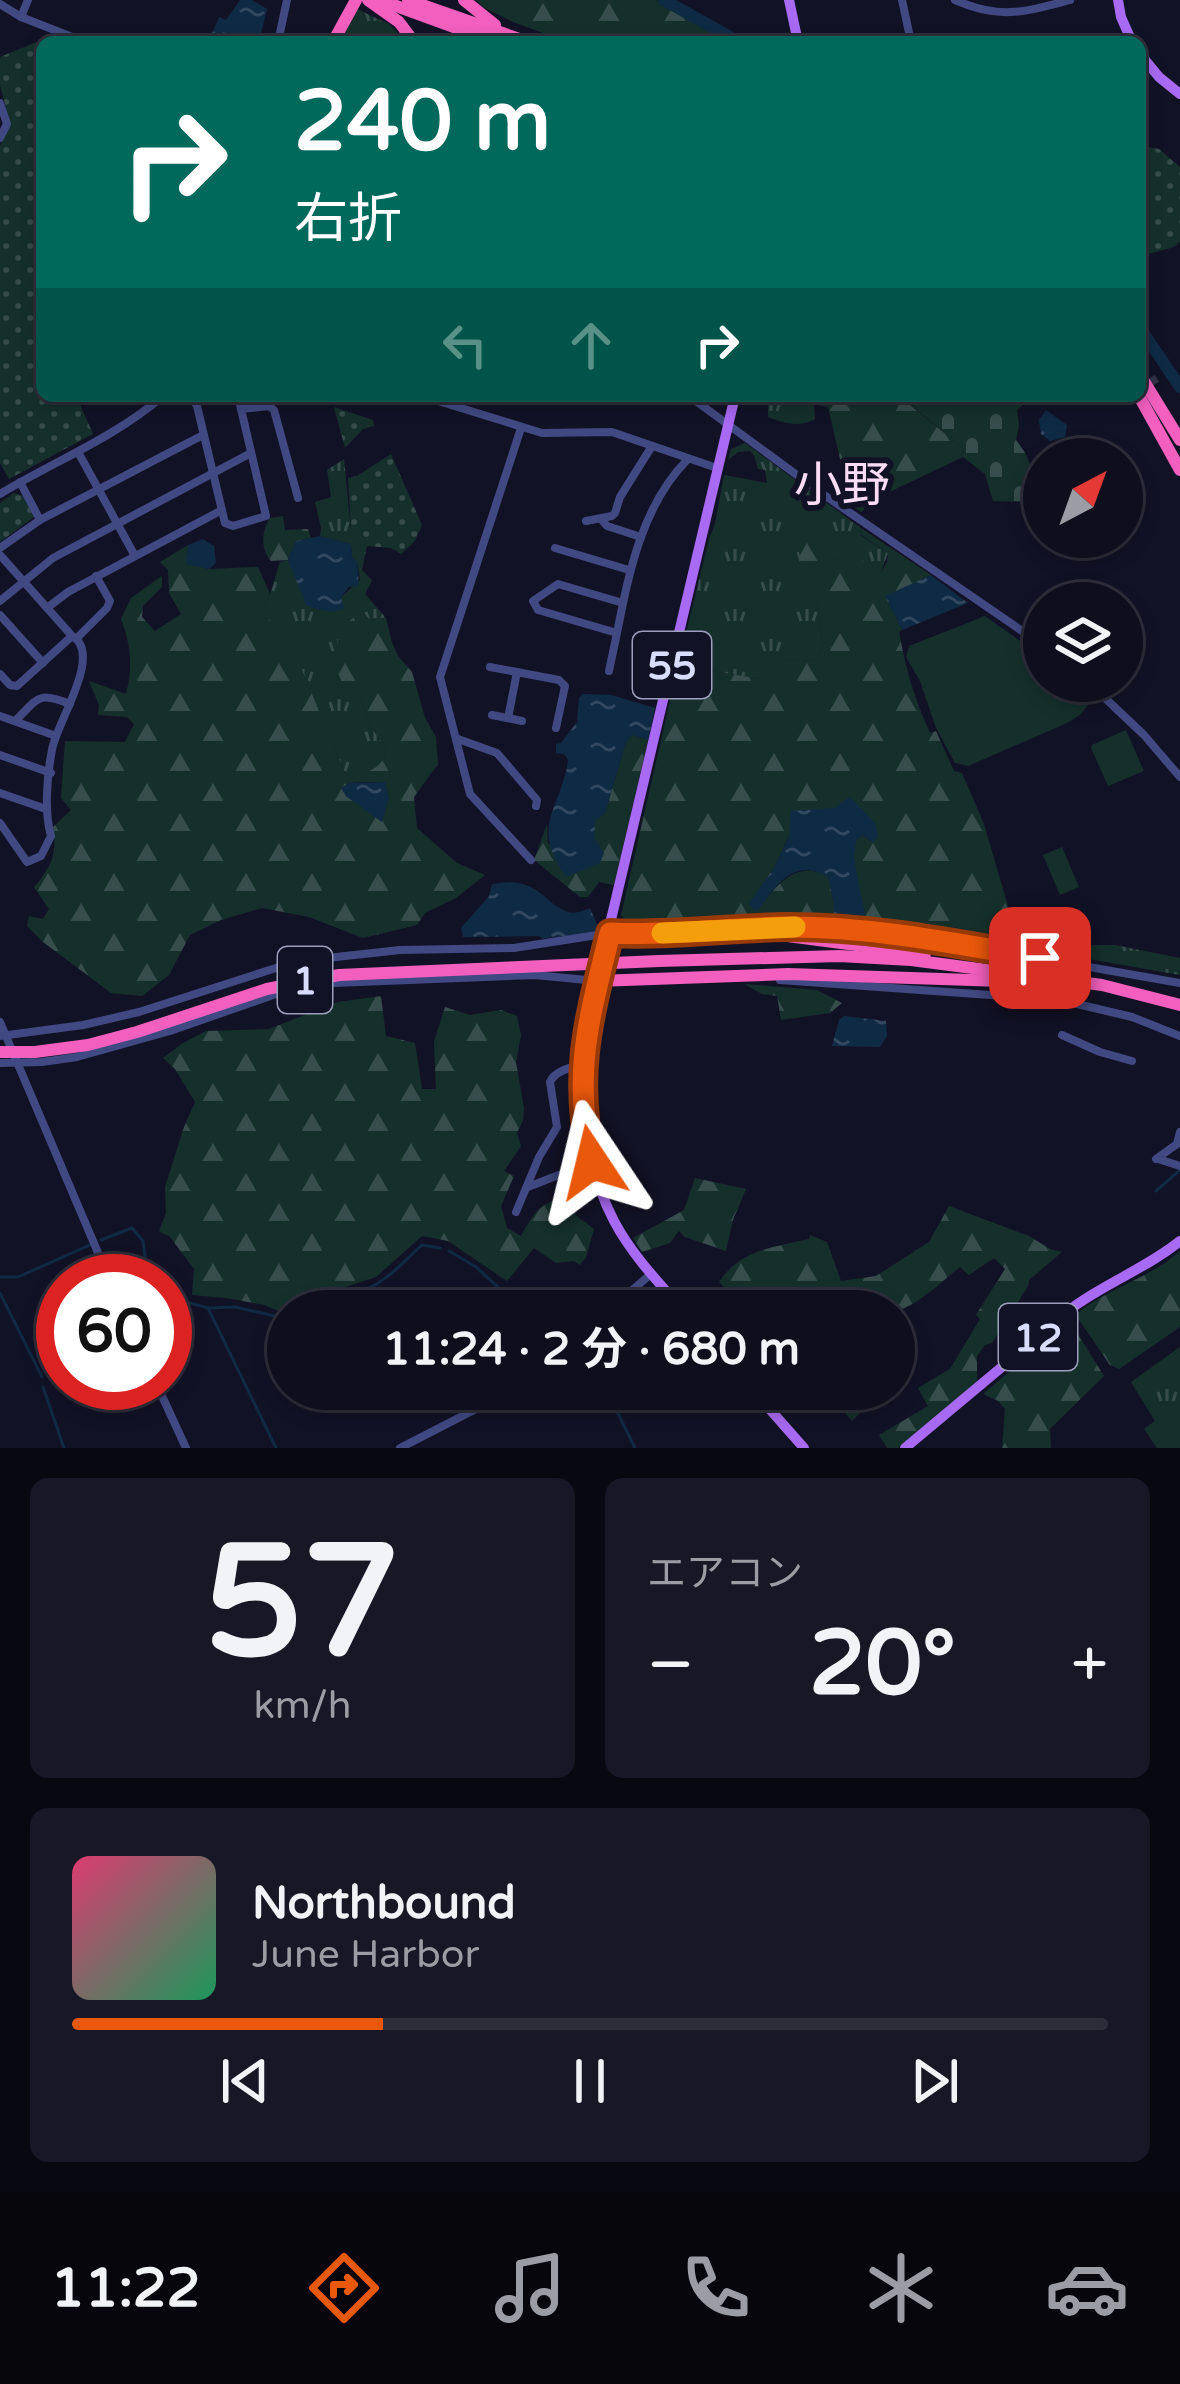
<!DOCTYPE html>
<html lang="ja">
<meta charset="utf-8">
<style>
body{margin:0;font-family:"Varela Round","Noto Sans JP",sans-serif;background:#171726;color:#f1f3f6;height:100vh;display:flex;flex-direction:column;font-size:45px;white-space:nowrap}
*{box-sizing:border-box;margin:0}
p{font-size:39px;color:#9b9ca4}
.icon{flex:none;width:66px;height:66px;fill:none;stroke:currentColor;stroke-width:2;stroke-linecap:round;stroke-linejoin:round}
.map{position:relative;height:1448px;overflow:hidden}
.side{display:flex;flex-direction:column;gap:30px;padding:30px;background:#080810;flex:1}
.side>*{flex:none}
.banner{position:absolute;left:36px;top:36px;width:1110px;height:366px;border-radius:18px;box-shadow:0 6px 18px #0003,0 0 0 3px #2e2e3b;background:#00695c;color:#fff;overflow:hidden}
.needle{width:78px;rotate:41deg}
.tools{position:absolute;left:1023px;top:438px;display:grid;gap:24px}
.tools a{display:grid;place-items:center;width:120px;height:120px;border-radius:50%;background:#0e0e1d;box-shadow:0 6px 18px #0003,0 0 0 3px #2e2e3b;font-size:60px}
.speed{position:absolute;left:36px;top:1254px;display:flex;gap:24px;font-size:60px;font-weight:700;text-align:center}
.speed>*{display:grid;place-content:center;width:156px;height:156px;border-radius:50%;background:#0e0e1d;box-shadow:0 6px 18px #0003,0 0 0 3px #2e2e3b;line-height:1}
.speed .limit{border:18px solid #d22;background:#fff;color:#111}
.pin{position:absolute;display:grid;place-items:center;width:102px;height:102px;color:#fff;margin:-51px;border-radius:24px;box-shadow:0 6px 18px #0006}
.me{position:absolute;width:132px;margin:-66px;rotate:350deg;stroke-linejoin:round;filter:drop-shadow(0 0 9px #0008)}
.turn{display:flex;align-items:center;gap:42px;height:252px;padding:0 60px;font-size:54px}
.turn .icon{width:156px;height:156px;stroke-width:2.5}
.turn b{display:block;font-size:84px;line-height:102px}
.lanes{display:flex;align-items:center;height:114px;padding:0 60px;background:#0003;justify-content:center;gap:60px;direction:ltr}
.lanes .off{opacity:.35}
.big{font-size:90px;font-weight:700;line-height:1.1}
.side .widget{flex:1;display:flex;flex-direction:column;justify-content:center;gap:18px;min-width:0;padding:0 42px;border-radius:18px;background:#171726}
.side .dial{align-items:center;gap:0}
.dial b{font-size:156px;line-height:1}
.song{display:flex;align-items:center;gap:36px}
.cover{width:144px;height:144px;border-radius:18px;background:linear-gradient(135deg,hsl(340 70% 55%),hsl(150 70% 35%))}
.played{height:12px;border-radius:6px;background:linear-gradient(90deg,#ea580c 30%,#2e2e3b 30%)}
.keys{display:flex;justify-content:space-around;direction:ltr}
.heat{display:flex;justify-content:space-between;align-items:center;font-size:66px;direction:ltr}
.side .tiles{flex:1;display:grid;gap:30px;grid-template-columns:1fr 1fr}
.widget:last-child{grid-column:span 2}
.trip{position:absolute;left:267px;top:1290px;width:648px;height:120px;border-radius:60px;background:#0e0e1d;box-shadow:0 6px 18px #0003,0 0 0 3px #2e2e3b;font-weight:700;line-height:120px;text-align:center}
.tab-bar{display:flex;height:192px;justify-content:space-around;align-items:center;background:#06060c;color:#9b9ca4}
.tab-bar .icon{width:84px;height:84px}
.tab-bar .selected{color:#ea580c}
.tab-bar b{font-size:54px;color:#f1f3f6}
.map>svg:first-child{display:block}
.grass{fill:url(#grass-tufts)}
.forest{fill:url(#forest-firs)}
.cemetery{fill:url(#cemetery-stones)}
.park{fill:url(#park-dots)}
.pitch{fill:#15302b}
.water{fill:url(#water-ripples)}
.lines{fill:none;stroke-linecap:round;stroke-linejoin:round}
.stream{stroke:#0f2a43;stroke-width:3}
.river{stroke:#0f2a43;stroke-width:12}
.minor-tunnel{stroke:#303047;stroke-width:8;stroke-dasharray:8 4;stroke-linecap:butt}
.minor{stroke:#414982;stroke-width:8}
.major{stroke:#a96af3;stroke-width:10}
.highway{stroke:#f25fbe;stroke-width:12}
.route-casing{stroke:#983908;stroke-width:30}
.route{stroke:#ea580c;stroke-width:21}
.slow{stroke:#f59e0b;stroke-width:21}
.labels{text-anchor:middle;stroke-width:12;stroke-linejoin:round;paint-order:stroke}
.shield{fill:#121227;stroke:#9e9fbc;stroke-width:3}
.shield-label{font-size:39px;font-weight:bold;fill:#dadcfc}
.quarter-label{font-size:48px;fill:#fcdcf6;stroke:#121227}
</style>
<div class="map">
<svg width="1180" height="1448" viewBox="0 0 1180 1448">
<defs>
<pattern id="grass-tufts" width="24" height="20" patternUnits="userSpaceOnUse" patternTransform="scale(3)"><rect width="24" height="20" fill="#15302b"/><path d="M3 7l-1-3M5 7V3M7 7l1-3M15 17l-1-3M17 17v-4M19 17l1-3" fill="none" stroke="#364d4b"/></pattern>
<pattern id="forest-firs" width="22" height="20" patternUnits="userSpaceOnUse" patternTransform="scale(3)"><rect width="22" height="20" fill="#15302b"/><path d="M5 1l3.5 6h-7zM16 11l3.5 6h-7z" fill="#364d4b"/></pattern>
<pattern id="cemetery-stones" width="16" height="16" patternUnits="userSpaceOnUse" patternTransform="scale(3)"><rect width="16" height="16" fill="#15302b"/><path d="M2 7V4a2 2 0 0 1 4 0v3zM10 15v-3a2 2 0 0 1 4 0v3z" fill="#364d4b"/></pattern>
<pattern id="park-dots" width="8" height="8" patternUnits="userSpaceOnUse" patternTransform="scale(3)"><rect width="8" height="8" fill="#15302b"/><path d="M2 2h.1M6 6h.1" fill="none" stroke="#364d4b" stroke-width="1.8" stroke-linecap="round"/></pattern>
<pattern id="water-ripples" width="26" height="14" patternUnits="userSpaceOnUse" patternTransform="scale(3)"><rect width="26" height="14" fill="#0f2a43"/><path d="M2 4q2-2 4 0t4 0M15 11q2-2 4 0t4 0" fill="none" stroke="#31485f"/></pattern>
</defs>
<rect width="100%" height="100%" fill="#121227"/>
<g class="grass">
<polygon points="355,8 389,24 407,42 337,42"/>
<path d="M 763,396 L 809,396 L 814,404 L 815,419 C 801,428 782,423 768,417 L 768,404 Z"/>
<polygon points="745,443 861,528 860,535 888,553 881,572 850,553 834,559 803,540 817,598 823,646 814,661 786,659 762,679 678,666 709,539 715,524 724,475 767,483 765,470 758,469 754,455 750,451 738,452 728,460 731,449"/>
<path d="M 344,459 L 351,530 L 365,538 L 367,546 L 362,570 L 372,580 L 365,594 L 386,618 L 369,619 L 362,611 L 360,698 L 373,730 L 387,748 C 384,763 377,768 364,774 L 366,782 L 349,783 L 287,635 L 268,620 L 262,610 L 270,594 L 280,562 L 288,560 L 293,571 L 341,597 L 360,580 L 357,562 L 352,557 L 351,544 L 320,536 L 321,528 L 315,502 L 331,497 L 327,470 Z"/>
<polygon points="952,927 1073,945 1115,945 1180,958 1180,975 951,935 934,928"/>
<polygon points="1180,1347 1180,1448 1157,1448 1144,1429 1155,1421 1131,1382"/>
</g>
<g class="forest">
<polygon points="476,0 656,0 731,42 568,42 513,22 483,7"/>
<polygon points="809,396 899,396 964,449 963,457 885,494 861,512 836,494 844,476 828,407 813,404"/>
<path d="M 283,516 L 285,530 L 308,529 L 311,538 L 296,541 L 288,560 L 271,561 C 260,549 262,530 270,518 Z"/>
<path d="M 861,528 L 931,575 L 886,597 L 902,630 L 899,632 C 906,670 914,697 930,733 L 936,731 L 954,771 L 962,773 L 984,824 L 1017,937 L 952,927 L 914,929 L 867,925 L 853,859 L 856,840 L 863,835 L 872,842 L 835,808 L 791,832 L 774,868 L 750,903 L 757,910 C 777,886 794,859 828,876 L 834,903 L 834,922 L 770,920 L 632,928 L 621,915 L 678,666 L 762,679 L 767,663 L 786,659 L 814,661 L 823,646 L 817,599 L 807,590 L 798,547 L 803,539 L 834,559 L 850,552 L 881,572 L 887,562 L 888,553 L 860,534 Z"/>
<path d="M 188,545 L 187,564 L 209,569 L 258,567 L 270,594 L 262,610 L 269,620 L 287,634 L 349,783 L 342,789 L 346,796 L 382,821 L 389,797 L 385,782 L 366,782 L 363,774 C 377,768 384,763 387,748 L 373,730 L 360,698 L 343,687 L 334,660 L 340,631 L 361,610 L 369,619 L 386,618 L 392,643 L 398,656 L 412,672 L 425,718 L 436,737 L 438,764 L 414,797 L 417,828 L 457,863 L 485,875 L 456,898 L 425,913 L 417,925 L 363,938 L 309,917 L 262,908 L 221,920 L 190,935 L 169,975 L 142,996 L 111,993 L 43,942 L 27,926 L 29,916 L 43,919 L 49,909 L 34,887 C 51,869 58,851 53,827 L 71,810 L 61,798 L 65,741 L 125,742 L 134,724 L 127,717 L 98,715 L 99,705 L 89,681 L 126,694 C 133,668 131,644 121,619 L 131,598 L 162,576 L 162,587 L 143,606 L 142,617 L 155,631 L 181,614 L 169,593 L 168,570 L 160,562 Z"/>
<polygon points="632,735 648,740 614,885 599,882 588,897 580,897 534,860 547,824 548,844 595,839 594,821 605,813 626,742"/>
<polygon points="744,984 817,990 842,1003 830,1013 781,1020 777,996 762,994"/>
<path d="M 381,996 L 386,1036 L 415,1043 L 422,1089 L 436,1089 L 434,1042 L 445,1007 L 470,1015 L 501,1010 L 517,1016 L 521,1035 L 516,1062 L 524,1108 L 523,1120 L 517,1133 L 521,1146 L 504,1171 L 514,1176 L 501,1206 L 507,1228 L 521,1236 C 532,1217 539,1203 561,1198 L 578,1217 L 594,1229 L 586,1257 L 580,1265 L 574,1261 L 556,1263 L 534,1248 L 507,1281 L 448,1241 L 422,1236 L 376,1277 L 339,1289 L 295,1309 L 279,1311 L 264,1305 L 227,1298 L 192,1295 L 194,1269 L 170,1237 L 159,1231 L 166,1213 L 165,1187 L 184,1127 L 195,1102 L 175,1069 L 163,1058 L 183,1043 L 206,1031 L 269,1029 L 338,1002 Z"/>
<polygon points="695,1178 746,1189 733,1220 726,1251 685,1237 679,1231 670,1243 642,1252 633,1238 684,1210"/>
<path d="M 949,1206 L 1029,1236 L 1050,1249 L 1062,1252 L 1029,1280 L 1028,1286 L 992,1343 L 985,1345 L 977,1356 L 977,1382 L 898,1448 L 887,1448 L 879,1435 L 928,1406 L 918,1388 L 950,1369 L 980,1319 L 976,1315 L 1005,1269 L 994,1258 L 969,1275 L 960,1267 C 942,1281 919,1305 896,1311 C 876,1317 823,1308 800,1304 L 797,1311 L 784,1311 L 780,1308 L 771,1311 L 747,1311 L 719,1282 C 741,1249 772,1248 809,1239 L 810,1235 L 827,1242 L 841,1281 L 876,1276 L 929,1242 Z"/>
<path d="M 1180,1251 L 1180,1327 L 1119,1369 L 1110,1365 L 1079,1320 L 1079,1312 C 1111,1287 1150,1278 1180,1251 Z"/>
<polygon points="1065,1325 1073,1326 1104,1376 1050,1429 1051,1448 1002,1448 1005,1409 998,1401 983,1394"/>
<polygon points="824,1389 869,1389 865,1408 852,1421 840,1407 830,1407"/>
</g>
<path class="cemetery" d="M 900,396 L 1033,396 L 1017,410 L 1019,426 L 1016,440 C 1042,474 1024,469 1027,502 L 993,501 L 985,474 L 963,457 L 964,449 Z"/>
<g class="park">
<polygon points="49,37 64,42 42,42 42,396 80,396 78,400 93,434 9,479 0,463 0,146 10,123 0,85 0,57"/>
<polygon points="1147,147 1159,149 1180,167 1180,242 1174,247 1141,256 1140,148"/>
<polygon points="334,407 373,420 374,426 363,429 345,448"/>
<polygon points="391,454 422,525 415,541 401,554 391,548 367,546 365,538 351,530 348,478 357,476"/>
<polygon points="14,493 23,496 34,517 0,542 0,503"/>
</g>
<g class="pitch">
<polygon points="985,616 1044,658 1044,681 1066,681 1088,705 1080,715 1067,723 968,766 955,763 936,728 920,681 906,657 909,646"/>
<polygon points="1126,730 1144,771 1108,786 1091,748 1092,745"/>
<polygon points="1062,847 1079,887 1060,895 1043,855"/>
</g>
<g class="water">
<polygon points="240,0 252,0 267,9 260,37 236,33 233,42 210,38 219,17 226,20"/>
<polygon points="1046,410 1067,425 1065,437 1050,441 1041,434 1039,420"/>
<path d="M 320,536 L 351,544 L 352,557 L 357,561 L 359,586 L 349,587 L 341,597 L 344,609 C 330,614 320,610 306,605 L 288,560 L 296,541 Z"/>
<polygon points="203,539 214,546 216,563 209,569 186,564 188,545"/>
<polygon points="931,575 968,603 902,630 885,596"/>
<path d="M 583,694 L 611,695 L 655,708 L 648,740 L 632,735 L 626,742 L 605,813 L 595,821 L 595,839 L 604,853 L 600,863 L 566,877 C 533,827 554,819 567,768 L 568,760 L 564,754 L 556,753 L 556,744 L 561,743 L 577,722 L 579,698 Z"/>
<polygon points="385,782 389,797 382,822 346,796 341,788 349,783"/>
<path d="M 850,797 L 876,824 L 878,836 L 873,842 L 863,835 L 856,840 L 854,859 L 867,925 L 834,922 L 834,903 L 828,877 C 793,857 777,885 758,910 L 754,910 L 749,903 L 774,868 L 789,837 L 791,811 L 835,808 Z"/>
<path d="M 509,882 C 543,884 545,904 568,912 C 576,914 583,911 590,908 L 599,929 C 584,939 561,934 543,939 L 539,936 L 463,937 L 461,928 L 489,896 L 492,884 Z"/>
<polygon points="844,1016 886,1021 887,1036 880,1047 832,1046 839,1020"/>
</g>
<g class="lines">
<g class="stream">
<polyline points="1156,1191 1180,1170"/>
<polyline points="101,1240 132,1228 143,1241 148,1281"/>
<polyline points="449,1251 476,1267 524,1311"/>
<polyline points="0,1277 18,1277 90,1245"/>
<polyline points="0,1293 42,1377"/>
<polyline points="165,1296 208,1308 235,1307 288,1319"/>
<polyline points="208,1308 276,1448"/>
<path d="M 311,1311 C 329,1298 348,1297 367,1289 C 388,1280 405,1260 422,1245 L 440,1248"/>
<polyline points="43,1387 64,1448"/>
<polyline points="606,1389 635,1448"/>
</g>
<g class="river">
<polyline points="664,0 739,42"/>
<polyline points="1140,328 1180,387"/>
</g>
<polyline class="minor-tunnel" points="1140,389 1159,377"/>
<g class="minor">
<polyline points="902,0 911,42"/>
<path d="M 955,0 C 1000,20 1025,12 1070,0"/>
<polyline points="0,4 21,17 85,42"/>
<polyline points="21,17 28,0"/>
<polyline points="278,42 287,0"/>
<polyline points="0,103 7,124 0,138"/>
<polyline points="191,396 197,406 225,523 233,526 266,516 238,396"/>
<polyline points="422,396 542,433 612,432 717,468"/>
<polyline points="689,396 827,497 1044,646"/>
<polyline points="241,409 269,406 274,410 298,498"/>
<polyline points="521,428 440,677 470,794 531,860"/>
<polyline points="78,452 135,556"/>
<polyline points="20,482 40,520"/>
<path d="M 0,494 C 55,461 114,438 163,396"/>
<polyline points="601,519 607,526 641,537"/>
<polyline points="586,521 612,516 615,513 620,497 652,446"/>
<polyline points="0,548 40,520 203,435"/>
<polyline points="555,548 629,570"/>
<path d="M 0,555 L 72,636 C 104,654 56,723 52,750 C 47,776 44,812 51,836 L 41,856 L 27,862 L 0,823"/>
<polyline points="0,601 53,558 251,453"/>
<path d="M 623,603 L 558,584 L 533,601 L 538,610 L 617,633 C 629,572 642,506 687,460"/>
<polyline points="47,608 68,592 222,510"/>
<polyline points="0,615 43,663"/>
<polyline points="77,638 107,608 110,601 96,576"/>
<polyline points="490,667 559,680 565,686 556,728"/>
<polyline points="609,671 617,633"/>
<polyline points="0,674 10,685 17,686 72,636"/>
<polyline points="1087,681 1144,735 1180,777"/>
<polyline points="492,715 522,721"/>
<polyline points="0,716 56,736"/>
<polyline points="508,718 517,672"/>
<path d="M 15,721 C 39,698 37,691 70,704"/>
<polyline points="458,739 497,753 537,800 536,806"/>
<polyline points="0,755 51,773"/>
<polyline points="0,793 46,809"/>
<polyline points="767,928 820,928 941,941 1180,983"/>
<polyline points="780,980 1060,1000 1132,1017 1180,1036"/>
<polyline points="0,1022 110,1281"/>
<polyline points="1062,1035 1100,1052 1132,1061"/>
<polyline points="0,1036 83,1025 139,1012 279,967 309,960 400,950 514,948 610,933"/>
<polyline points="0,1063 42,1062 77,1057 170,1031 276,994 334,983 535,975 597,981"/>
<polyline points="1156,1159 1177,1144 1180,1132"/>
<polyline points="1158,1159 1180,1166"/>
<polyline points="528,1187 592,1162"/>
<path d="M 516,1212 L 539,1157 L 557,1127 L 550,1082 C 554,1072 571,1066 582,1066"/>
<polyline points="608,1311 651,1274"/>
<polyline points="156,1383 186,1448"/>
<polyline points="400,1448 515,1389"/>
</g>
<g class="major">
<polyline points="789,0 798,42"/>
<polyline points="1118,0 1121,17 1132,42"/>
<polyline points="1140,54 1159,77 1180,94"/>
<path d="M 684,1311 C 659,1283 632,1255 614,1221 C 578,1151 576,1076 592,1000 L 735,396"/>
<polyline points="752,1389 804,1448"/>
<path d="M 905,1448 L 1076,1305 C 1110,1281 1148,1267 1180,1241"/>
</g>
<g class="highway">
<polyline points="368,0 399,22 414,42"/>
<polyline points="380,0 495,42"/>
<polyline points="408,0 528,42"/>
<polyline points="464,0 495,25"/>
<polyline points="333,42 356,0"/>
<polyline points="1140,375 1180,440"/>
<polyline points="1139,396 1180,470"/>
<polyline points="610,933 741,930 925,954"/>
<polyline points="597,981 788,974 1030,982"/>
<polyline points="0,1052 35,1052 88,1045 137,1032 267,989 339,975 659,961 839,956 911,960 1102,985 1180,1005"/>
</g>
</g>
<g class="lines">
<g class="route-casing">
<path id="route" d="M 592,1162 C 572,1073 589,1019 610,933 C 668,936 727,928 785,927 C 870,926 957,944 1040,958"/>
</g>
<use href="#route" class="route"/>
<polyline class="slow" points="662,933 795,927"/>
</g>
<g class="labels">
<g class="shield">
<rect x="633" y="632" width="78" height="66" rx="9"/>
<rect x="278" y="947" width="54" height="66" rx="9"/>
<rect x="999" y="1304" width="78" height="66" rx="9"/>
</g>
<g class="shield-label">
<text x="672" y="679">55</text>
<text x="305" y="994">1</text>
<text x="1038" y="1351">12</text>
</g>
<g class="quarter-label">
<text x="842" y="501">小野</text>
</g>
</g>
</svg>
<div class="tools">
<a><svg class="needle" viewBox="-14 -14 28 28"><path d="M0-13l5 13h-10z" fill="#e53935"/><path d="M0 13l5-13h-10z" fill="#9b9ca4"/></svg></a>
<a><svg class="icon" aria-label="layers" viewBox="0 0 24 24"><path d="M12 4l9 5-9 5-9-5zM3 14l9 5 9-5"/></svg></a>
</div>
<div class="speed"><div class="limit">60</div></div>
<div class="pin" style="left:1040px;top:958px;background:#d93025"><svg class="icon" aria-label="arrive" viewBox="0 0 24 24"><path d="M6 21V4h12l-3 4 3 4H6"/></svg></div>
<svg class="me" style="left:592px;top:1162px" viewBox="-20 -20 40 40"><path d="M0-17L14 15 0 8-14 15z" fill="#ea580c" stroke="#fff" stroke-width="4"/></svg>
<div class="trip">11:24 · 2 分 · 680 m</div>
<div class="banner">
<div class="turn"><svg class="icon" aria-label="right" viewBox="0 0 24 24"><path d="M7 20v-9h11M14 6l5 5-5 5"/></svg><div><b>240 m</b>右折</div></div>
<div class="lanes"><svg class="icon off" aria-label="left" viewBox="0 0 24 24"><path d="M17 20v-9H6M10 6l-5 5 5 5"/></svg><svg class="icon off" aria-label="ahead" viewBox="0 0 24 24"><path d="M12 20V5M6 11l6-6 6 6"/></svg><svg class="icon" aria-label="right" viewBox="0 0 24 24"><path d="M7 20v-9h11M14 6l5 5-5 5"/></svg></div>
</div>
</div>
<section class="side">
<div class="tiles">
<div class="widget dial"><b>57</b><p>km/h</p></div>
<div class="widget"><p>エアコン</p>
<div class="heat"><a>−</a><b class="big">20°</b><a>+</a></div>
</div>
<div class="widget">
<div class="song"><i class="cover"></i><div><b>Northbound</b><p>June Harbor</p></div></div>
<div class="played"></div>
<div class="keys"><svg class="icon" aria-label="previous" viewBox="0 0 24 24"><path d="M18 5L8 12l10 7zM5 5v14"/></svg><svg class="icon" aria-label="pause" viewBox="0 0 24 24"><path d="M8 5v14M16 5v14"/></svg><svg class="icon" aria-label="next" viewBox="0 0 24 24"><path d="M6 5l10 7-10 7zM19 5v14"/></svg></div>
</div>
</div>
</section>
<nav class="tab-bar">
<b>11:22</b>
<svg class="icon selected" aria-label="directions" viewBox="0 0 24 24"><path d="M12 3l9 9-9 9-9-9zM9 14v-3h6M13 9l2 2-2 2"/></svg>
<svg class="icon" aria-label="music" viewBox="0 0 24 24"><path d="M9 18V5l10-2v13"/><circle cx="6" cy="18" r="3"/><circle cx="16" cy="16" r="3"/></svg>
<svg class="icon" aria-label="phone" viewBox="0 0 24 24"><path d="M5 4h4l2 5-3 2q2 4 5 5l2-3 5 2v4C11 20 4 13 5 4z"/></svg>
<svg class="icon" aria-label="climate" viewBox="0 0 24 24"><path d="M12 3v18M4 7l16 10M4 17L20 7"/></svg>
<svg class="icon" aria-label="car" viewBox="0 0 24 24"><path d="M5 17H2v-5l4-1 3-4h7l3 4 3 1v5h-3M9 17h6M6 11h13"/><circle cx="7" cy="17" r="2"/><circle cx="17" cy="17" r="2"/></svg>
</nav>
